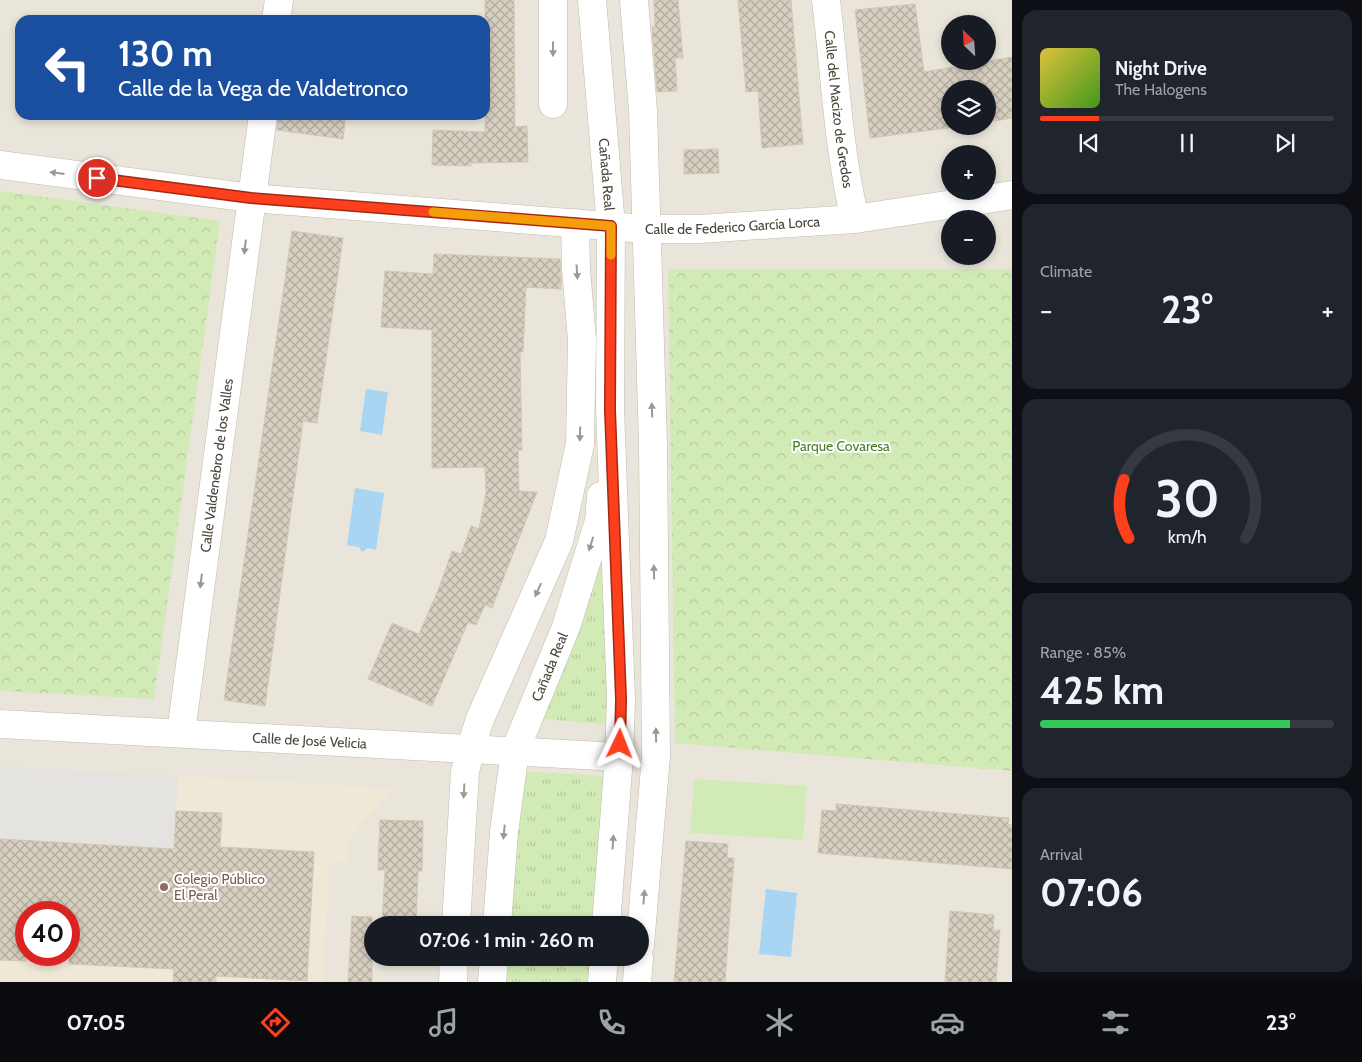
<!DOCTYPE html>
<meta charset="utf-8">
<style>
body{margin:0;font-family:Cabin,sans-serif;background:#20242c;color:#f1f3f6;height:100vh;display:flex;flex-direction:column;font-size:19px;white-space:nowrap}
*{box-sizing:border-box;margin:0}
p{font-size:16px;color:#9ea1a6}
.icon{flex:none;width:28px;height:28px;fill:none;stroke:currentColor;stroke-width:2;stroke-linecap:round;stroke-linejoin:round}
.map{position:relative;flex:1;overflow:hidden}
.panel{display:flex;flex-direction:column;gap:10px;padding:10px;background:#0d0f14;width:350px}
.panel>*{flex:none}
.top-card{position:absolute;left:15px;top:15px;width:475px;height:105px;border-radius:15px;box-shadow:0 2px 8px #0003;background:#1a4fa0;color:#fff;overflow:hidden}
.needle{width:32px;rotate:335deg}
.buttons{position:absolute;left:941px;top:15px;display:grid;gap:10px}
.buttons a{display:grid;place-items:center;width:55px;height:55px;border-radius:50%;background:#171b24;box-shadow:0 2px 8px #0003;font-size:25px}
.speed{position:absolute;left:15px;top:901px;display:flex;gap:10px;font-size:25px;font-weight:700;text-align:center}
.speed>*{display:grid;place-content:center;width:65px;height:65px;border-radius:50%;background:#171b24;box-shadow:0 2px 8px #0003;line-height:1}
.speed .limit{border:8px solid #d22;background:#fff;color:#111}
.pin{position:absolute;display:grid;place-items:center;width:42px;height:42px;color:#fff;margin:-21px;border:2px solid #fff;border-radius:50%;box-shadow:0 1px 5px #0007}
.me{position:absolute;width:55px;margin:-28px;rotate:2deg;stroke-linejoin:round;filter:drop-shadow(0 0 4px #0008)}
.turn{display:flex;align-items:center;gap:18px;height:105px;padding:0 20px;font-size:22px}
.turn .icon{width:65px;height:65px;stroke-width:2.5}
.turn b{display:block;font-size:35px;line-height:42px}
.big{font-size:38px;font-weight:700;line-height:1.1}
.panel .tile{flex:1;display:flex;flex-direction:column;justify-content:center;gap:8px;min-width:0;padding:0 18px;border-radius:15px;background:#20242c}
.panel .dial{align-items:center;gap:0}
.dial svg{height:130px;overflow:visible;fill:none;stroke:#363941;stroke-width:7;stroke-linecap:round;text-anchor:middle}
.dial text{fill:#f1f3f6;stroke:none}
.song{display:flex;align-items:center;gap:15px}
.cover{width:60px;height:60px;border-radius:8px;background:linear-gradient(135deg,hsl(50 70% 55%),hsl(100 70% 35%))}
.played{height:5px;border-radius:2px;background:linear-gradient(90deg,#fc3f1d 20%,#363941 20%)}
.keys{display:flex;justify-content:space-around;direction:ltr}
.heat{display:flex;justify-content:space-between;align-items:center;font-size:28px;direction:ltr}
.charge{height:8px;border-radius:4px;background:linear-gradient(90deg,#34c759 85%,#363941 0)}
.trip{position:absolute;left:364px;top:916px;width:285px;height:50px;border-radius:25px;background:#171b24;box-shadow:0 2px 8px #0003;font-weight:700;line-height:50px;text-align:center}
.tabs{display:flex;height:80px;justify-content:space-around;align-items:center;background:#090b0e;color:#9ea1a6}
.tabs .icon{width:35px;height:35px}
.tabs .current{color:#fc3f1d}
.tabs b{font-size:22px;color:#f1f3f6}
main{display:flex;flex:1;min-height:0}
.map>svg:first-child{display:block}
.residential{fill:#eae5da;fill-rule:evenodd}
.education{fill:#efe8d6;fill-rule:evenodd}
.grass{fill:url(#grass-tufts)}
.park{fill:url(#park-crowns)}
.pitch{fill:#d2eab5}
.parking{fill:#e5e3e0}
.water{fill:#a9d4f2}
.building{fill:url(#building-cross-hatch);stroke:#d3c7b4}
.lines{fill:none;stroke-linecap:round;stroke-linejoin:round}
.minor-casing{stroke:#c2bbae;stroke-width:29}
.minor{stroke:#fff;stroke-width:28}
.oneway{fill:#9c9892}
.route-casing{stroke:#a42913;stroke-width:12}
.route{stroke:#fc3f1d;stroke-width:9}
.slow{stroke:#f59e0b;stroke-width:9}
.education-dot{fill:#8d6e63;stroke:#fff;stroke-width:2}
.labels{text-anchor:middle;stroke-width:4;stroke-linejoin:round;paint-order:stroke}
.street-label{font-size:14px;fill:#4b4439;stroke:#fff}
.park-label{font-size:14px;fill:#4a7f2a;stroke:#fff}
.education-label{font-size:14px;fill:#785e54;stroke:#fff;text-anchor:start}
</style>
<main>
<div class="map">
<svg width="1012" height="982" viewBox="0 0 1012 982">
<defs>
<pattern id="grass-tufts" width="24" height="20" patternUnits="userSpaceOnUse" patternTransform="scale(1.25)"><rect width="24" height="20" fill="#d2eab5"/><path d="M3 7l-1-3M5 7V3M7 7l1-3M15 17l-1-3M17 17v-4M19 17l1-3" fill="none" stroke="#b6ca9c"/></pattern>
<pattern id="park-crowns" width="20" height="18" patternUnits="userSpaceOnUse" patternTransform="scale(1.25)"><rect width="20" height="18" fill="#d2eab5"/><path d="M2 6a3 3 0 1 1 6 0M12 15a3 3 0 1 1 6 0" fill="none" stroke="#b6ca9c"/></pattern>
<pattern id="building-cross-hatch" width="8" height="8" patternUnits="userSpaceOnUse" patternTransform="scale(1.25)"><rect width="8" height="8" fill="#d8cfc1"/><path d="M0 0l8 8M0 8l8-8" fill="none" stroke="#b1aa9e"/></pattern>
</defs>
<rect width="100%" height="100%" fill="#f6f3ec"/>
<path class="residential" d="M 0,0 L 1012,0 L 1012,982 L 0,982 ZM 20,20 L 485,20 L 485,115 L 20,115 ZM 950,24 L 988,24 L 988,61 L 950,61 ZM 950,89 L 988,89 L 988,126 L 950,126 ZM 950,154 L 988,154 L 988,191 L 950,191 ZM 950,219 L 988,219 L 988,256 L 950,256 ZM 26,912 L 69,912 L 69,955 L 26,955 ZM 372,925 L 640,925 L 640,958 L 372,958 Z"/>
<path class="education" d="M 0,766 L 178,776 L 393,788 L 350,837 L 348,861 L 329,863 L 323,982 L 0,982 ZM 26,912 L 69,912 L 69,955 L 26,955 Z"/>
<g class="grass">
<polygon points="604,510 608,725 537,718"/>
<polygon points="518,771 605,776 595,925 507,925"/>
<polygon points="505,958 593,958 591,982 503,982"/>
</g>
<g class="park">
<polygon points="0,191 220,221 154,699 0,691"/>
<polygon points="668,269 1012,269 1012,771 675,743"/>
</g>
<polygon class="pitch" points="694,779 807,786 803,840 690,833"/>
<polygon class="parking" points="0,766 178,776 174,849 0,839"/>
<g class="water">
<polygon points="366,389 388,392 382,435 360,431"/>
<polygon points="355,488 384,493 376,550 368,548 362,552 359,547 347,545"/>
<polygon points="766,889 797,893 791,957 759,954"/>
</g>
<g class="building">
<polygon points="485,0 514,0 515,127 527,126 528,162 471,163 471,166 432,165 433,130 485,132"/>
<polygon points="654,0 678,0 683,58 675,58 677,91 657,92 652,27 655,27"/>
<polygon points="738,0 791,0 803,144 762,148 758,91 746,92"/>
<polygon points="915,4 924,72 1012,57 1012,118 988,122 988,89 950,89 950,126 963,126 870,138 855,10"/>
<polygon points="278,115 346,115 343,139 277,130"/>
<polygon points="718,149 719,173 684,174 684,150"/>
<polygon points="292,231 343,238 317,423 303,421 265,706 224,700"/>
<polygon points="434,254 560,259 561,279 561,289 526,287 523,352 520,352 522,450 518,450 519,491 537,492 492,608 485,605 476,625 468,622 432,706 368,679 392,623 419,634 439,588 452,551 461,554 471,526 479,529 486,493 485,467 432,468 432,330 381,327 385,271 433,274"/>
<polygon points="836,804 1009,818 1008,825 1012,825 1012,869 818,853 822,810 836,811"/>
<polygon points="176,811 222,813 220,847 314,852 307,981 216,976 216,982 173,982 174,969 69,964 69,912 26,912 26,961 0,960 0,839 174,849"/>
<polygon points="380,820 423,821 422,871 418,871 416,925 382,925 385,870 378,870"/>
<polygon points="686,841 728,844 727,858 734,858 725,982 674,982"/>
<polygon points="950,911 994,915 993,930 1000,930 996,982 945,982"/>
<polygon points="352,916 372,917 372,982 348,982"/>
</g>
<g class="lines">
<g class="minor-casing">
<g id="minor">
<polyline points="553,0 553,104"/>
<path id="s1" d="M 592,0 L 611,226 L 610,409 L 621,699 L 619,757 L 606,925"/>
<polyline points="634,0 643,111 653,444 656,756 640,945"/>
<path id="s2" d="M 826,0 C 835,73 838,148 855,219"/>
<polyline points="276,20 279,0"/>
<path id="s3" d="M 0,165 L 251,198 L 646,229 L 699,229 L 855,219 L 1012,195"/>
<path id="s4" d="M 0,724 L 619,757"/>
<path id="s5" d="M 181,733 L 263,115"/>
<polyline points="456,925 465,772 470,750 480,719 559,541 580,444 582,340 576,269 575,223"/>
<path id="s6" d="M 497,925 L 504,832 L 515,751 L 566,627 L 599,521 L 601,496"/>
<polyline points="453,982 454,958"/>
<polyline points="492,982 494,958"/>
<polyline points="602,982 604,958"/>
<polyline points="637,982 639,958"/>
</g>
</g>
<use href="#minor" class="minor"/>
</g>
<defs><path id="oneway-solid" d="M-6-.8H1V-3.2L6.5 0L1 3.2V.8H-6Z" transform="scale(1.25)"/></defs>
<g class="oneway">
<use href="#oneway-solid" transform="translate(553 49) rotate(90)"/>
<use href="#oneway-solid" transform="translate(57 173) rotate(-173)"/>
<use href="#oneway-solid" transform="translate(245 247) rotate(97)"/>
<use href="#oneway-solid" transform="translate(577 272) rotate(86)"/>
<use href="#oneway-solid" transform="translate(652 410) rotate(-92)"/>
<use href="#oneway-solid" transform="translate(580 434) rotate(92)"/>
<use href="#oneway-solid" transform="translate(591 544) rotate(107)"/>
<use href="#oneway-solid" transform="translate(654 572) rotate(-91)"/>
<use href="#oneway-solid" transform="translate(201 581) rotate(97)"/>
<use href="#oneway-solid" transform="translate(538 590) rotate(114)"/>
<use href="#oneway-solid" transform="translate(656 735) rotate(-91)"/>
<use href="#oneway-solid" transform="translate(464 791) rotate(93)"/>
<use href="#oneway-solid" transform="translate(504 832) rotate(96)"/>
<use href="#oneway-solid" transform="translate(613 842) rotate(-86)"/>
<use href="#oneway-solid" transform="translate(644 897) rotate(-85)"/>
</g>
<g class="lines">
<g class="route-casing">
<polyline id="route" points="97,178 251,198 611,226 610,410 621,699 620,744"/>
</g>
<use href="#route" class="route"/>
<polyline class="slow" points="433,212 611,226 611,255"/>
</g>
<circle class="education-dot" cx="164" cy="887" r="5"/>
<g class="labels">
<g class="street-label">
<text dy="5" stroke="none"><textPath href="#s2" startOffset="110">Calle del Macizo de Gredos</textPath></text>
<text dy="5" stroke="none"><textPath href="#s1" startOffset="175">Cañada Real</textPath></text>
<text dy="5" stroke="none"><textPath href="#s3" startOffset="736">Calle de Federico García Lorca</textPath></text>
<text dy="5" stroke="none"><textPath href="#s5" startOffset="270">Calle Valdenebro de los Valles</textPath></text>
<text dy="5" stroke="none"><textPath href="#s6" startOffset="266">Cañada Real</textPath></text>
<text dy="5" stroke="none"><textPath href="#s4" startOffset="310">Calle de José Velicia</textPath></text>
</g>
<g class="park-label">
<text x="841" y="451">Parque Covaresa</text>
</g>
<g class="education-label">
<text x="174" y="884">Colegio Público<tspan x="174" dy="16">El Peral</tspan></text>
</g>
</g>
</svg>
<div class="buttons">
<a><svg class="needle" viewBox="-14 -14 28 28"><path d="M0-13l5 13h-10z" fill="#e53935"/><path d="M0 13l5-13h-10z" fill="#9ea1a6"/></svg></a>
<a><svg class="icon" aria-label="layers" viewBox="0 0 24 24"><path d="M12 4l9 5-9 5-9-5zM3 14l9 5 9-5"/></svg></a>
<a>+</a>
<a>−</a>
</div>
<div class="speed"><div class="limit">40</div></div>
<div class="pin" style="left:97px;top:178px;background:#d93025"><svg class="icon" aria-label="arrive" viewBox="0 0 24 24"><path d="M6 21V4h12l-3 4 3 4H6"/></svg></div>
<svg class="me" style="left:620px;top:744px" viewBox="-20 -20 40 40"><path d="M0-17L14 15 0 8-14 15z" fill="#fc3f1d" stroke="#fff" stroke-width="4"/></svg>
<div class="trip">07:06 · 1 min · 260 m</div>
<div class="top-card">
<div class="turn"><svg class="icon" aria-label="left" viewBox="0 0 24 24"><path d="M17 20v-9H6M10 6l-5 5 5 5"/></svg><div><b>130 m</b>Calle de la Vega de Valdetronco</div></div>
</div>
</div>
<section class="panel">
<div class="tile">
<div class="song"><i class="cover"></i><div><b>Night Drive</b><p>The Halogens</p></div></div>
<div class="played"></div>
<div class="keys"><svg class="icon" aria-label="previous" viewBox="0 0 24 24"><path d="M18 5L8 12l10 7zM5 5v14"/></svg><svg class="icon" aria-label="pause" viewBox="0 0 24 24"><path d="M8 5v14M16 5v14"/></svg><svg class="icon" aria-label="next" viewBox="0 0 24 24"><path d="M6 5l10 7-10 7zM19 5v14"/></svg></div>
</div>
<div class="tile"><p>Climate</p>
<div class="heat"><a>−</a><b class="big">23°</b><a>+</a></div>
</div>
<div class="tile dial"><svg viewBox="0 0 100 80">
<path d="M14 69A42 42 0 1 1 86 69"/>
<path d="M14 69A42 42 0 0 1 11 33" stroke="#fc3f1d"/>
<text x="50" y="56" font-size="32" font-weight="700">30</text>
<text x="50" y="72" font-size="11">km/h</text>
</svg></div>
<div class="tile"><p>Range · 85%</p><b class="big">425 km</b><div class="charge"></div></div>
<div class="tile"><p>Arrival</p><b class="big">07:06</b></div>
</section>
</main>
<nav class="tabs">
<b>07:05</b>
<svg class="icon current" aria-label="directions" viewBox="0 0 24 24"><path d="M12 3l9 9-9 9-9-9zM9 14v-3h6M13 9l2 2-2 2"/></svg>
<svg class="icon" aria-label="music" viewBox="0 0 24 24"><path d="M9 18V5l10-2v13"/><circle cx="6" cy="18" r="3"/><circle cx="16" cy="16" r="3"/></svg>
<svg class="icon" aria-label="phone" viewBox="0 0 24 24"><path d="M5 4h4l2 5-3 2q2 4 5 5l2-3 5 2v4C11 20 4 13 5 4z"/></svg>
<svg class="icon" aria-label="climate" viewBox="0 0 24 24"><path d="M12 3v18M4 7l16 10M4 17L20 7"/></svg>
<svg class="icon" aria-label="car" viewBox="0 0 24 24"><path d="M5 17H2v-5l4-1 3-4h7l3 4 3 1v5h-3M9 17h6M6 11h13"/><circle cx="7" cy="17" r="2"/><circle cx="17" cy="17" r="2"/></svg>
<svg class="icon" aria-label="filters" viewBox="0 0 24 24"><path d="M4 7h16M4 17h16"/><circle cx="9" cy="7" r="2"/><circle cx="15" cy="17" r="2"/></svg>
<b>23°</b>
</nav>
